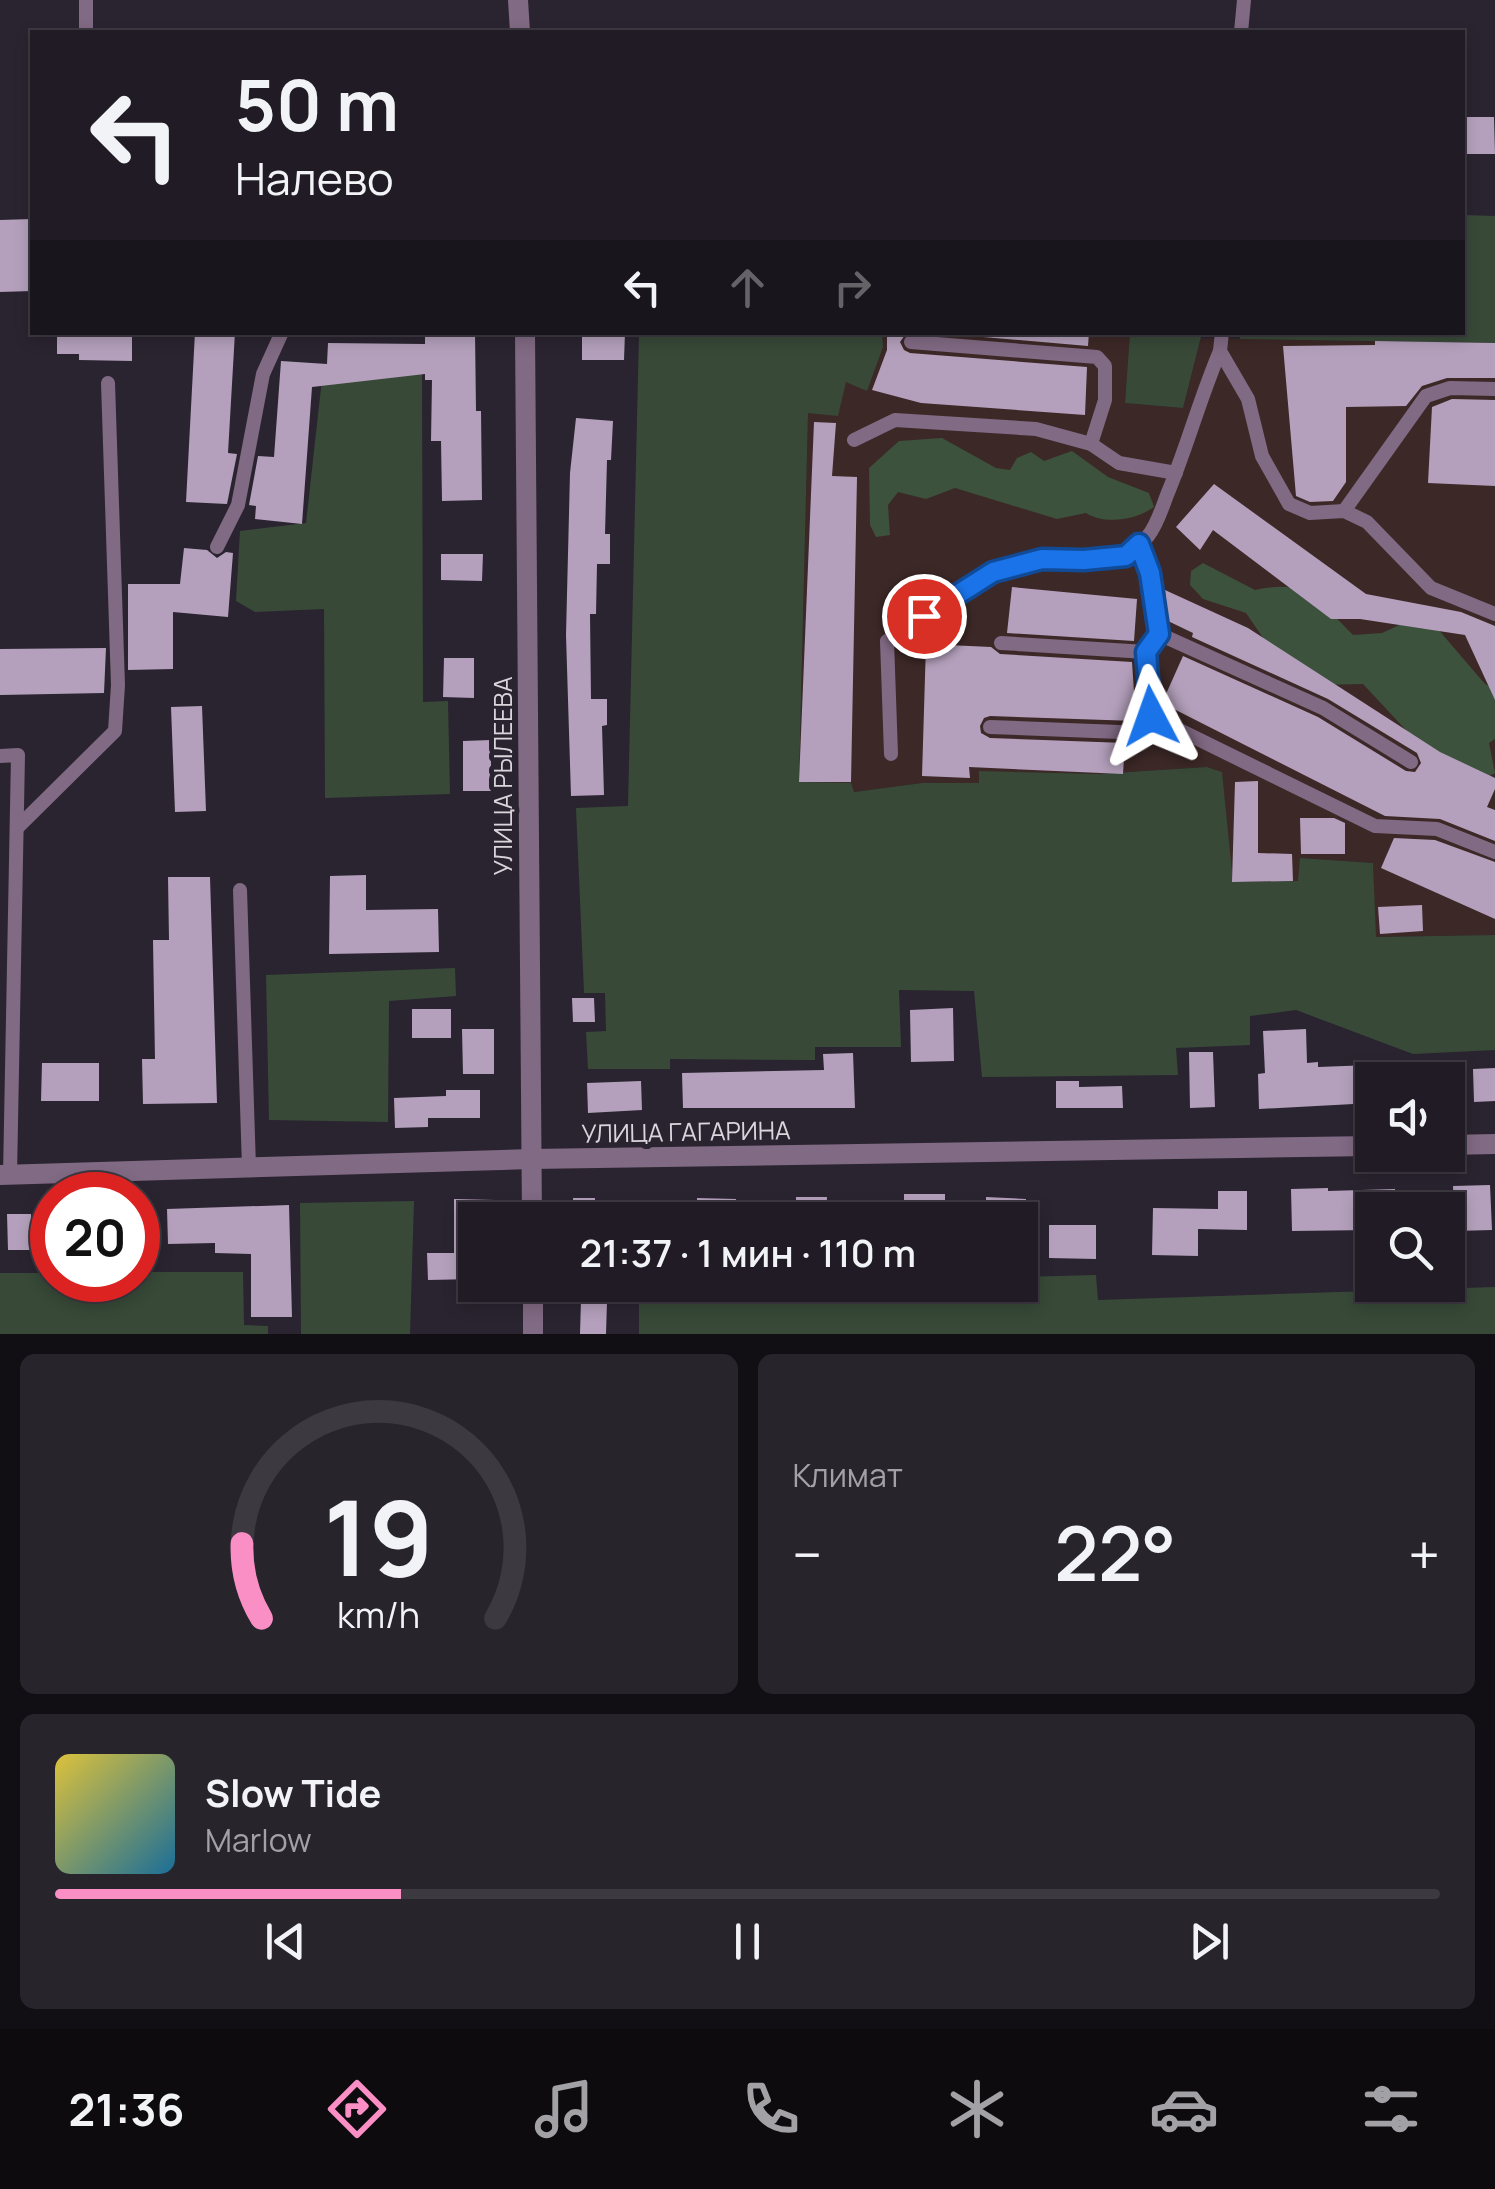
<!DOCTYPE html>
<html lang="ru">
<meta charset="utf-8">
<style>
body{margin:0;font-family:Manrope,sans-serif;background:#28242c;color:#f1f3f6;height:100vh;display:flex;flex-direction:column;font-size:38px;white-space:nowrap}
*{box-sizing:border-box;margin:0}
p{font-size:32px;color:#a2a1a6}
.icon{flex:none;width:55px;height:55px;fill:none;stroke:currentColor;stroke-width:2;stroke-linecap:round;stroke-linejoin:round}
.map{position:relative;height:1334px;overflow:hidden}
.panel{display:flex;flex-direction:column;gap:20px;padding:20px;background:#120f14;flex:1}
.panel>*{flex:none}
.top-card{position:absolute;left:30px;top:30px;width:1435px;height:305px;border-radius:0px;box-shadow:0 5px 15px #0003,0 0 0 2px #3d3941;background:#201b24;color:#f1f3f6;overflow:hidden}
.fabs{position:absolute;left:1355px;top:1062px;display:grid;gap:20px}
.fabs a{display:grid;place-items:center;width:110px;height:110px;border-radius:0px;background:#201b24;box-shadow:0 5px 15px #0003,0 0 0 2px #3d3941;font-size:50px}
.speed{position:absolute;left:30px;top:1172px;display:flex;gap:20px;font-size:50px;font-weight:700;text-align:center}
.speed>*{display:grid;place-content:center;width:130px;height:130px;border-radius:50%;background:#201b24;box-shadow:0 5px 15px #0003,0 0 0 2px #3d3941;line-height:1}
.speed .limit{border:15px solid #d22;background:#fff;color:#111}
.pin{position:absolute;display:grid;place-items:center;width:85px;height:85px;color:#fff;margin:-42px;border:5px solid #fff;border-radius:50%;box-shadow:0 2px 10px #0007}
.me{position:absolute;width:110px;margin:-55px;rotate:356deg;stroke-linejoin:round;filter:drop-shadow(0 0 8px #0008)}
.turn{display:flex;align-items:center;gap:35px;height:210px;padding:0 40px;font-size:45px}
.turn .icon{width:130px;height:130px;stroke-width:2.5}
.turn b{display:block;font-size:70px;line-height:85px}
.lanes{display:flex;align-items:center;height:95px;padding:0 40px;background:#0003;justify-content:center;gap:50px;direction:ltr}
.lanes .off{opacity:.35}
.big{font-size:75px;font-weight:600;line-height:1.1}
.panel .card{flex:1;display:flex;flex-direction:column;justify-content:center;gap:15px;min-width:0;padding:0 35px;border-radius:15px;background:#28242c}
.panel .dial{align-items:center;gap:0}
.dial svg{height:260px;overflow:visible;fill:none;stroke:#3d3941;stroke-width:7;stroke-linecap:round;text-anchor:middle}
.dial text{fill:#f1f3f6;stroke:none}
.song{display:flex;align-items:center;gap:30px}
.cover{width:120px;height:120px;border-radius:15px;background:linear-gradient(135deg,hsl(50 70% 55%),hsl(200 70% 35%))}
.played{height:10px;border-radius:5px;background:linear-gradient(90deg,#fa8fc6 25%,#3d3941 25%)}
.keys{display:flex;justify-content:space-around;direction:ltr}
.heat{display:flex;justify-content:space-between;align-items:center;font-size:55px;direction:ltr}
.panel .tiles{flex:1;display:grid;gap:20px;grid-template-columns:1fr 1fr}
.card:last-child{grid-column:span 2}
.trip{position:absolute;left:458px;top:1202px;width:580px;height:100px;border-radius:0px;background:#201b24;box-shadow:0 5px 15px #0003,0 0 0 2px #3d3941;font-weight:600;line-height:100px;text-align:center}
.dock{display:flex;height:160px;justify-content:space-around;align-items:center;background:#0d0b0e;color:#a2a1a6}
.dock .icon{width:70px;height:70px}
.dock .on{color:#fa8fc6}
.dock b{font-size:45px;color:#f1f3f6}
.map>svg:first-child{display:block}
.industrial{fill:#3c2827}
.green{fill:#384938}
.forest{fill:#3c523c}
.building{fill:#b4a0bc}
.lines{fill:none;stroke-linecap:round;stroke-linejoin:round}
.service{stroke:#816a84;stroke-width:14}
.tertiary{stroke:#816a84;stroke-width:20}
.route-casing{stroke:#114b97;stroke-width:25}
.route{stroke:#1a73e8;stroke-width:18}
.labels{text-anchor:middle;stroke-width:10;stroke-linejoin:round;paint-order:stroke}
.street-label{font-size:25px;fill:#d9d5dc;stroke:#2a2430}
</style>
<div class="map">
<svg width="1495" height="1334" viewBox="0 0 1495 1334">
<rect width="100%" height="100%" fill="#2a2430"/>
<polygon class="industrial" points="882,333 1130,333 1125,403 1183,408 1201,338 1495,343 1495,935 1375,937 1373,863 1301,858 1299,881 1232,882 1222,772 1208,767 1098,774 979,772 980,784 922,783 853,792 799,782 808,413 883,347"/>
<g class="green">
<polygon points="1463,215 1495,216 1495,343 1240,339 1240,332 1462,332"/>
<polygon points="639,333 882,333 883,347 867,391 846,382 838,416 808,413 799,782 851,783 854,792 922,783 979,783 979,771 1098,774 1207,767 1222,772 1233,882 1298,881 1300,858 1373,863 1376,937 1495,935 1495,1050 1413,1054 1296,1010 1250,1016 1250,1045 1176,1048 1178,1075 982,1077 974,991 899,990 901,1047 815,1047 815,1060 670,1059 670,1069 588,1069 586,1032 606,1031 605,993 584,993 576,808 628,806"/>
<polygon points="1130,333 1202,333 1183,408 1125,403"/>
<polygon points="422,374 423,702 448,701 450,794 325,798 324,609 255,612 236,601 240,531 306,523 322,379"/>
<polygon points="455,968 456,996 389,1001 388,1122 269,1120 266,975"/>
<polygon points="414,1201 410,1334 301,1334 300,1203"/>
<polygon points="138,1272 243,1272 244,1325 268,1326 268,1334 0,1334 0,1273 52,1273 52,1280 138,1280"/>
<polygon points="1096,1275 1098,1300 1495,1287 1495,1334 639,1334 639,1285 1020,1285 1020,1277"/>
</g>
<g class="forest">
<path d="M 942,438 L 996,468 L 1010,470 L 1017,458 L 1031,452 L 1044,461 L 1072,451 L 1108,477 L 1149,493 L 1154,507 C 1136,520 1105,525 1086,513 L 1057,519 L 955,488 L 926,499 L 898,492 L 888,505 L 890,535 L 876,537 L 870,525 L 869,468 L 899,441 Z"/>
<path d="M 1203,563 L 1255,590 C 1309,578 1319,601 1353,635 L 1382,633 L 1410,620 L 1437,628 L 1485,684 L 1495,689 L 1495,739 L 1489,743 L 1495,773 L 1484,779 L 1432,758 L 1363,684 L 1319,685 L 1270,648 L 1246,613 L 1203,599 L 1190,585 L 1191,571 Z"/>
</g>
<g class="building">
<polygon points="1462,117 1494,117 1495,154 1462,154"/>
<polygon points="32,219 32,291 0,292 0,220"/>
<polygon points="57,332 132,332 132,361 79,360 79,354 57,354"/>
<polygon points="195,332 235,332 228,453 237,454 227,504 186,502"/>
<polygon points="425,332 475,332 476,411 481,411 482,500 442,501 441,441 431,441 432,380 425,380 425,374 312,387 302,524 255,519 256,506 249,505 258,456 274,457 281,361 327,364 328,343 425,344"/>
<polygon points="582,332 625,332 624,360 582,360"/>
<polygon points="887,332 907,332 900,342 904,350 910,353 1087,367 1085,415 921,403 872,390 887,350"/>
<polygon points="925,332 1089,332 1088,346"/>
<polygon points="1375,341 1495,343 1495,378 1447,378 1422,386 1406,406 1346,407 1346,482 1333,501 1310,502 1296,496 1283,346 1375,345"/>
<polygon points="1452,399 1495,400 1495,486 1428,483 1432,407"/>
<polygon points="576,418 613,421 611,460 607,460 605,534 610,534 610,564 597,564 596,614 590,614 591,699 607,699 607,725 602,726 604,795 571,796 566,635 570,473"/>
<polygon points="814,422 836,423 832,476 857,477 851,782 799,782"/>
<polygon points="1214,484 1366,594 1461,612 1495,626 1495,700 1465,635 1360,619 1331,619 1213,530 1200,550 1176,527"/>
<polygon points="184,548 207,550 217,558 226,552 233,553 228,617 173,612 173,669 128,670 128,584 180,584"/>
<polygon points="441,554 483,554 482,581 441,580"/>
<polygon points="1012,587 1137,599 1134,641 1007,633"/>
<polygon points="1165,590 1248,628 1440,752 1495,778 1495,789 1487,807 1495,810 1495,841 1440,819 1385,816 1162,703 1183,656 1318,717 1406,771 1415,772 1421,763 1417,753 1328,699 1192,637 1193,633 1168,621"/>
<polygon points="926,644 991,647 1000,654 1132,662 1136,721 990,716 984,718 980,726 981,733 990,738 1125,743 1123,774 969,767 970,778 922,776"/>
<polygon points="106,648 104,693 0,695 0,649"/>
<polygon points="444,658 474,658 474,698 443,697"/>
<polygon points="202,706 206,811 175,812 171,707"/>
<polygon points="491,740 491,791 463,791 463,741"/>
<polygon points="1258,781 1258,853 1292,854 1293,881 1232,882 1235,782"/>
<polygon points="1300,818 1334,818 1345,823 1345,854 1301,854"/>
<polygon points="1394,838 1435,840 1495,862 1495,919 1381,868"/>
<polygon points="366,875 366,910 438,909 439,952 329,954 330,876"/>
<polygon points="168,877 210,877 217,1103 143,1104 142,1059 155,1059 153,940 169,940"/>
<polygon points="1422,905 1423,931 1380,934 1378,907"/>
<polygon points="572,998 594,998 595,1022 573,1022"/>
<polygon points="953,1008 954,1061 911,1062 910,1010"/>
<rect x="412" y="1009" width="39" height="29"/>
<polygon points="462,1029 494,1029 494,1074 463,1074"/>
<polygon points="1306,1029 1307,1063 1318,1062 1318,1067 1371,1065 1372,1103 1259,1109 1258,1074 1265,1073 1263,1031"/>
<polygon points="1189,1052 1213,1052 1215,1107 1190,1108"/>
<polygon points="853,1053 855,1108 683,1108 682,1073 824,1070 823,1054"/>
<polygon points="42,1063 99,1063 99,1101 41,1101"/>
<polygon points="1495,1068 1495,1101 1474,1102 1473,1069"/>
<polygon points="641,1081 642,1110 588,1113 587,1083"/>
<polygon points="1056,1081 1079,1081 1079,1087 1122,1086 1123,1108 1056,1108"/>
<polygon points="446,1090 480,1090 480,1118 428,1118 428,1127 395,1128 394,1098 446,1096"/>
<polygon points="1490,1185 1492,1230 1455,1231 1453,1186"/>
<polygon points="1328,1188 1328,1191 1395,1189 1396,1210 1372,1210 1372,1230 1292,1231 1291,1189"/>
<polygon points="1218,1191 1247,1191 1247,1230 1198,1229 1198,1256 1152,1255 1153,1208 1218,1209"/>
<rect x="904" y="1194" width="41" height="24"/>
<polygon points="796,1197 827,1197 826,1220 796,1220"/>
<polygon points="986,1197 1026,1199 1026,1220 986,1220"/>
<polygon points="573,1198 595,1198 595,1220 574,1220"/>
<polygon points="697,1198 736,1199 736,1220 697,1220"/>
<polygon points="454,1199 495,1200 495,1220 475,1220 475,1279 428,1280 427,1253 454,1253"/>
<polygon points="289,1205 292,1317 251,1317 251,1254 215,1253 215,1243 168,1244 167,1209"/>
<polygon points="7,1214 31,1214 32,1250 8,1250"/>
<polygon points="1049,1225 1096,1225 1096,1259 1049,1258"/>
<polygon points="581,1300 607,1301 606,1334 580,1334"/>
</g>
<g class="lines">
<g class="service">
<polyline points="86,0 86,32"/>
<polyline points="1241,32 1244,0"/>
<polyline points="1222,332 1220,351 1248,399 1262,456 1289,504 1310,513 1344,511 1367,522 1431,588 1495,614"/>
<polyline points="911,342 1097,357 1105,366 1105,400 1091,444"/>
<polyline points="854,440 895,420 1036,429 1091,444 1119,463 1176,473"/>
<polyline points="1344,511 1426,396 1450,388 1495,389"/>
<polyline points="1139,544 1150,573 1159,634 1323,708 1411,762"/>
<polyline points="217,547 238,505 263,374 282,332"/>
<polyline points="1001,643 1146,652 1159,634"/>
<polyline points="1146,652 1151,716 1375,826 1437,829 1495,852"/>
<polyline points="990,727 1145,733 1151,716"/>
<path d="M 891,754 L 887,641 C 934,609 984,567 1041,559 C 1083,553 1115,573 1148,536 C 1157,525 1162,508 1167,495 C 1187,447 1200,398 1220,351"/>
<polyline points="0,756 18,755 10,1175"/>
<polyline points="17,828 115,731 118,685 108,383"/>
<polyline points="240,890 249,1167"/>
</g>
<g class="tertiary">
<polyline points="518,0 520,32"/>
<polyline points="525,332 532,1220"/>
<polyline points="1448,1145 1495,1144"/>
<polyline points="0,1175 531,1159 1372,1146"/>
<polyline points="533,1285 533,1334"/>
</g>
</g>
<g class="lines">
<g class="route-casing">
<polyline id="route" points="924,616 993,572 1042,559 1084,560 1126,556 1139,544 1150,573 1159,634 1146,652 1151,716"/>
</g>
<use href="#route" class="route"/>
</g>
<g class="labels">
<g class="street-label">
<text transform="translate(503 776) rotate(-90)" y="9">УЛИЦА РЫЛЕЕВА</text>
<text transform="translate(686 1132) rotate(-1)" y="9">УЛИЦА ГАГАРИНА</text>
</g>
</g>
</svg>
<div class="fabs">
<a><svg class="icon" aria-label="sound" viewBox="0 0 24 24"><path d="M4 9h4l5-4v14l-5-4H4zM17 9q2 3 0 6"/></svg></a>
<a><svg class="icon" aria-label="search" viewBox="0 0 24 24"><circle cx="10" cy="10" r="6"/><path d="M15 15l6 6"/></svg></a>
</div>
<div class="speed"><div class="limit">20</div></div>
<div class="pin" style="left:924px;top:616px;background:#d93025"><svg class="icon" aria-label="arrive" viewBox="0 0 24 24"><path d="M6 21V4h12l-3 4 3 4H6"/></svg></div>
<svg class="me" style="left:1151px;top:716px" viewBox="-20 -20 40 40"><path d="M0-17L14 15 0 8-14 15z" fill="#1a73e8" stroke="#fff" stroke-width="4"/></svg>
<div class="trip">21:37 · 1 мин · 110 m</div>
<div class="top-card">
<div class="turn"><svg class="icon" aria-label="left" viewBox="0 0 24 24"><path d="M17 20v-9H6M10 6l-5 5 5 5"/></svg><div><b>50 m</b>Налево</div></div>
<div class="lanes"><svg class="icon" aria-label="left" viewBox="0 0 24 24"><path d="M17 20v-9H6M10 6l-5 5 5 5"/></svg><svg class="icon off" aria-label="ahead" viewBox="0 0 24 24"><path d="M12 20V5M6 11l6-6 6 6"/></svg><svg class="icon off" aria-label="right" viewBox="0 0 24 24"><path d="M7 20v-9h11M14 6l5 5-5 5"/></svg></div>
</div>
</div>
<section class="panel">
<div class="tiles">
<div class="card dial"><svg viewBox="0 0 100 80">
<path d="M14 69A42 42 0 1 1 86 69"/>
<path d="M14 69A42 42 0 0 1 8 46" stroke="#fa8fc6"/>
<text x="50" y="56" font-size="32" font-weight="700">19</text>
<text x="50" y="72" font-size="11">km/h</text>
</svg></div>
<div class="card"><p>Климат</p>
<div class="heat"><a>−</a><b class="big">22°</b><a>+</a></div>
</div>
<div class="card">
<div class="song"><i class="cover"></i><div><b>Slow Tide</b><p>Marlow</p></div></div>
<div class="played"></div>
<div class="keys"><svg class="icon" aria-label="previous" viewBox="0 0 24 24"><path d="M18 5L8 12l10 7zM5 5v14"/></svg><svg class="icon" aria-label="pause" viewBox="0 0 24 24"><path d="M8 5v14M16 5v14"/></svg><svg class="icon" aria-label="next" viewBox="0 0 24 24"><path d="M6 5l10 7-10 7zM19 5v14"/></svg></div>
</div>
</div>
</section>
<nav class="dock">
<b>21:36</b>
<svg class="icon on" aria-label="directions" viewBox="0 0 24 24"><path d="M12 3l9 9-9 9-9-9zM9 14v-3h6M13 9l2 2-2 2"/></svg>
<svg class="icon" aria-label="music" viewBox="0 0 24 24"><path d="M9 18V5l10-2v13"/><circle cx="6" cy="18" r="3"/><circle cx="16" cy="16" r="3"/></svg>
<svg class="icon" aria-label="phone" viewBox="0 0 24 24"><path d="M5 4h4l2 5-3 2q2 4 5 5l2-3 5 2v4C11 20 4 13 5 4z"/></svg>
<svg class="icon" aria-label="climate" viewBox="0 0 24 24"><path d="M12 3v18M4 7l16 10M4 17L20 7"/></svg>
<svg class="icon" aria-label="car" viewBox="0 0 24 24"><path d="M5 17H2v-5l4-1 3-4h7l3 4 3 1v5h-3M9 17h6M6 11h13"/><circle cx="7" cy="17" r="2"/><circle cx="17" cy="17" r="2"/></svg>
<svg class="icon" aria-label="filters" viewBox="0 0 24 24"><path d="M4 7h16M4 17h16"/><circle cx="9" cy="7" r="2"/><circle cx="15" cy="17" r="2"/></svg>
</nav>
